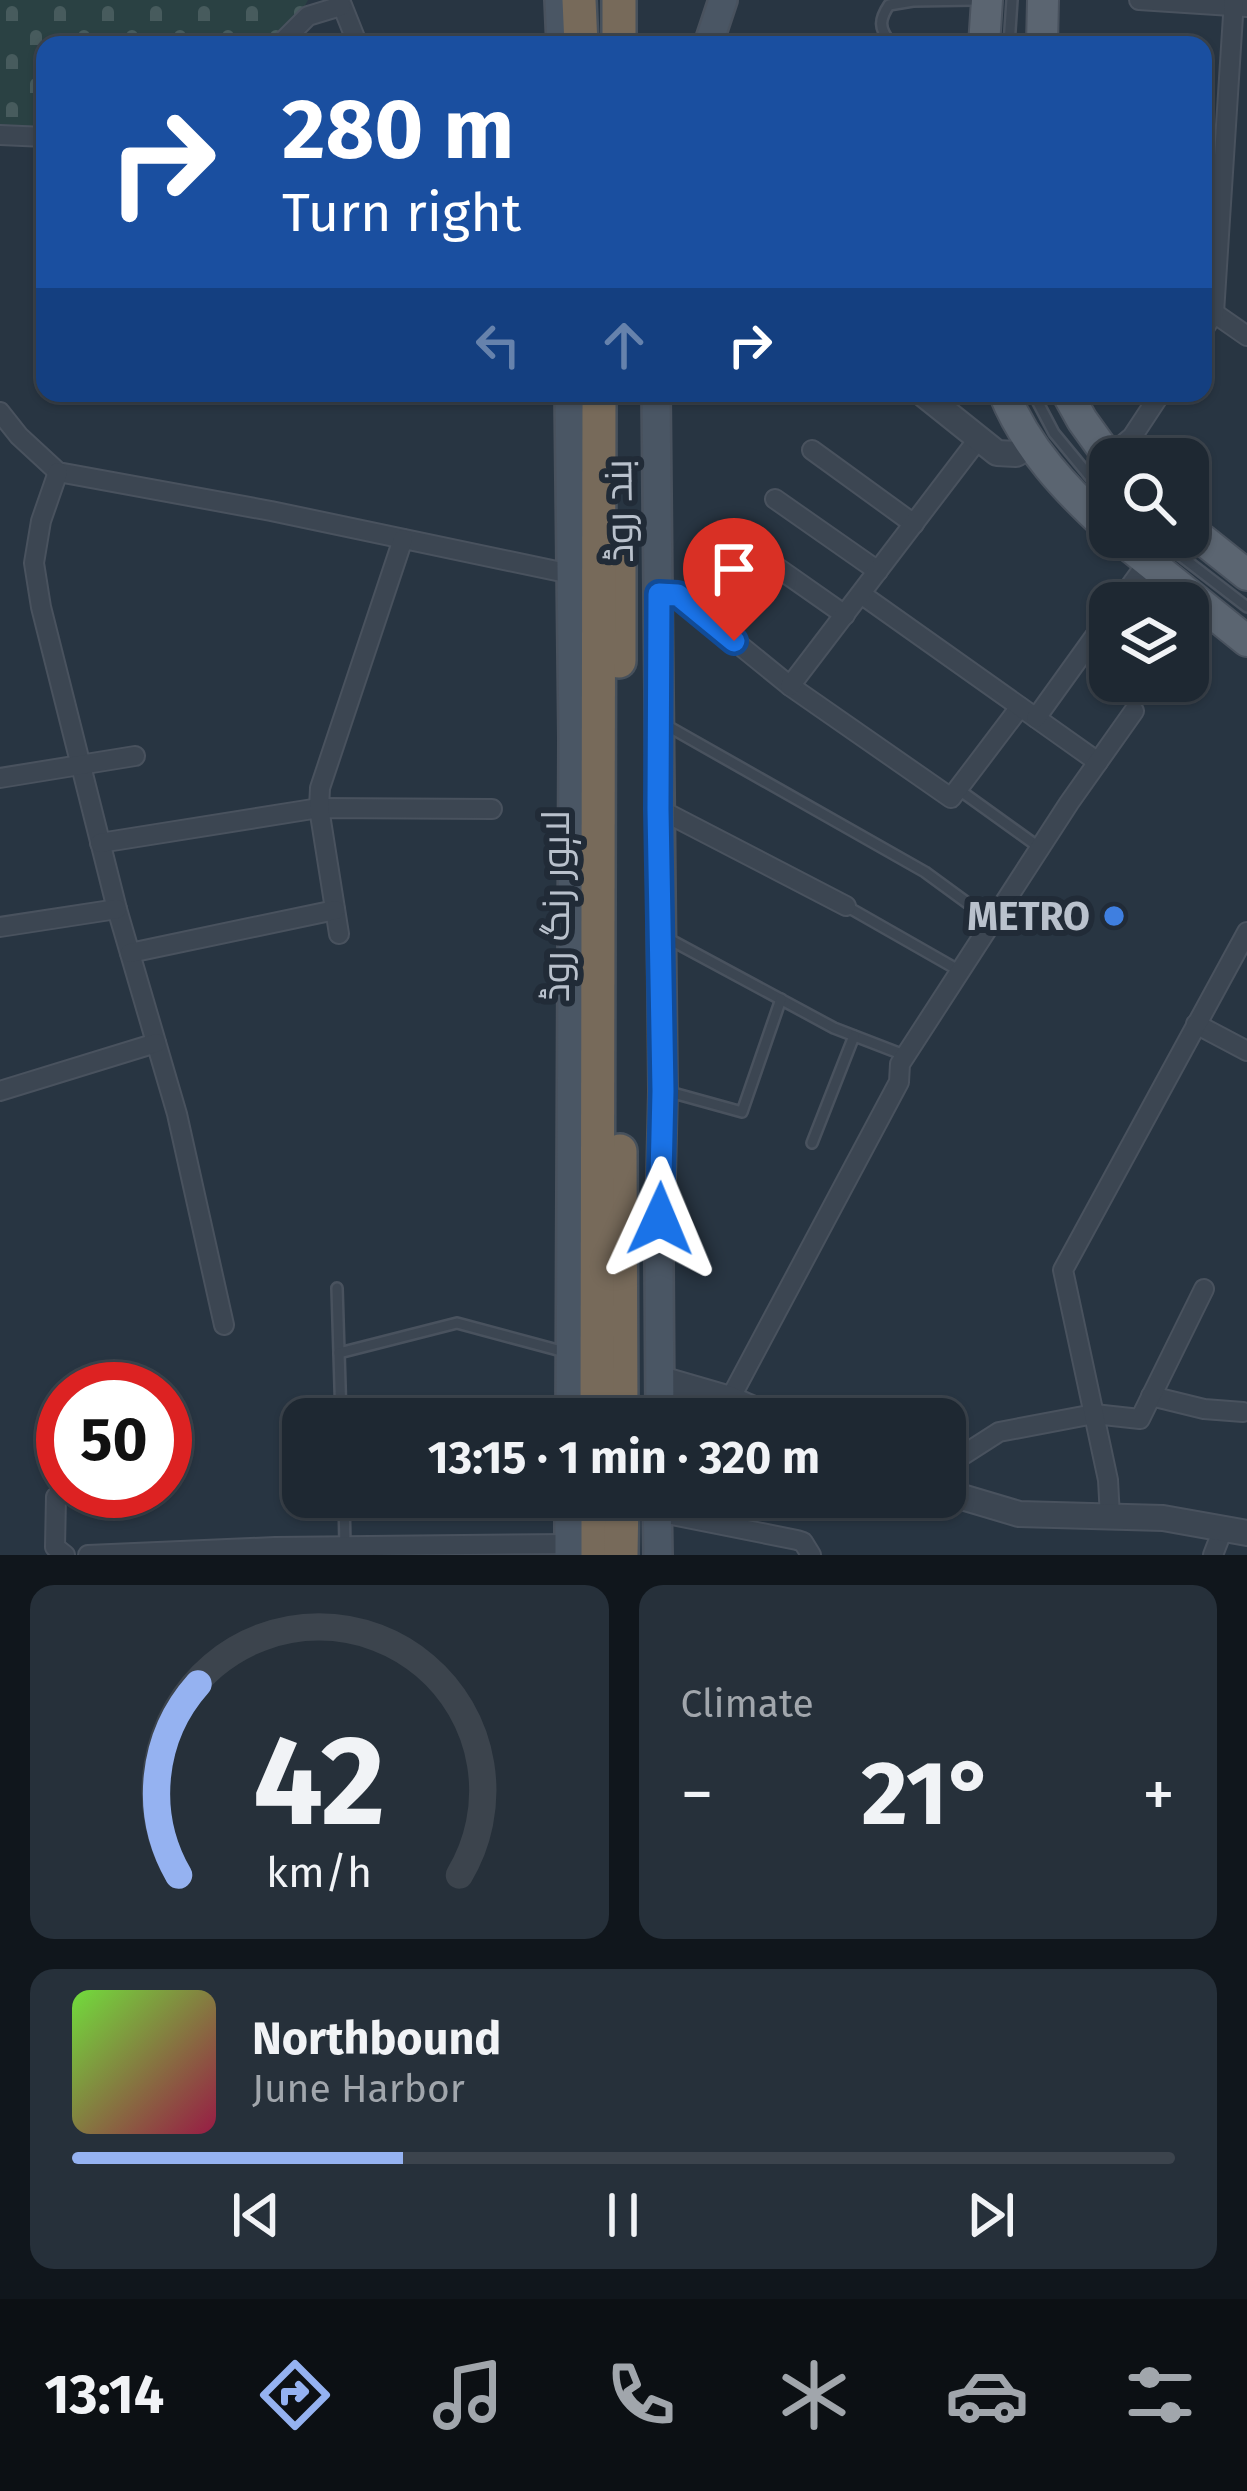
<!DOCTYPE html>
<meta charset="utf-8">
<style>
body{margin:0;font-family:"Fira Sans",Cairo,sans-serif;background:#26303a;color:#f1f3f6;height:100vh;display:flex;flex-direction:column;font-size:45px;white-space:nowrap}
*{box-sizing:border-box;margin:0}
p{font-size:39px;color:#a1a6ac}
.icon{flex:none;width:66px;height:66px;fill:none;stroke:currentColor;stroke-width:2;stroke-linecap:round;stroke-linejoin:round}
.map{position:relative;height:1555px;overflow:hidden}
.drawer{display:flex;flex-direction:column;gap:30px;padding:30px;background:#10161c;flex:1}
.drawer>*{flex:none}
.banner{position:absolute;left:36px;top:36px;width:1176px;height:366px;border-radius:24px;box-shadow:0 3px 9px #0004,0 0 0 3px #3c444d;background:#1a4fa0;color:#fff;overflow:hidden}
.controls{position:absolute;left:1089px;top:438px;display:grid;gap:24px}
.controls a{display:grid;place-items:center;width:120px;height:120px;border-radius:24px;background:#1e2832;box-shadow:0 3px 9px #0004,0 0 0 3px #3c444d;font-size:60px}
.speed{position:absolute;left:36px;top:1362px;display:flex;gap:24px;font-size:60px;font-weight:700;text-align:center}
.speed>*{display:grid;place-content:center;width:156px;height:156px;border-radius:50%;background:#1e2832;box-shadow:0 3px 9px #0004,0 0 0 3px #3c444d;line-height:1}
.speed .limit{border:18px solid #d22;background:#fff;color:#111}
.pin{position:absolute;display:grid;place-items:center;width:102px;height:102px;color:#fff;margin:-123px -51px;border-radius:50% 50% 50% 0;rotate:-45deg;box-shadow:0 0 12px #0007}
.pin .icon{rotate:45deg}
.me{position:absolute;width:132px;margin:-66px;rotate:1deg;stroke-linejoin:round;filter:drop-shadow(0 0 9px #0008)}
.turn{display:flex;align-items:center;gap:42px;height:252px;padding:0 48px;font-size:54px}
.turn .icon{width:156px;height:156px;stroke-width:2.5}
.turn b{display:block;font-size:84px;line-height:102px}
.lanes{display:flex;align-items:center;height:114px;padding:0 48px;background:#0003;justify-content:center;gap:60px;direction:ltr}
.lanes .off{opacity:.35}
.big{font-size:90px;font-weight:700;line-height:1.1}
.drawer .widget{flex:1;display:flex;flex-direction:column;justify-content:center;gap:18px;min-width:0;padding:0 42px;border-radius:24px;background:#26303a}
.drawer .dial{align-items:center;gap:0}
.dial svg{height:312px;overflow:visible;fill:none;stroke:#3c444d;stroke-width:7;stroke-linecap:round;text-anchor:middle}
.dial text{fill:#f1f3f6;stroke:none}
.song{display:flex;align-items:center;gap:36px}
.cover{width:144px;height:144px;border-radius:18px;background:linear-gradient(135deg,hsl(100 70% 55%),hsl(340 70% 35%))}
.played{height:12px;border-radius:6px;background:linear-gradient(90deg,#95b2f1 30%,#3c444d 30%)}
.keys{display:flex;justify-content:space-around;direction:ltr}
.heat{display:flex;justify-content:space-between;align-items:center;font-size:66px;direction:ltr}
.drawer .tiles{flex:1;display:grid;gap:30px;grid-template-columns:1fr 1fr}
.widget:last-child{grid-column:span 2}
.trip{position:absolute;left:282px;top:1398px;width:684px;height:120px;border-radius:24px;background:#1e2832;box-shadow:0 3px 9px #0004,0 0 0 3px #3c444d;font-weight:700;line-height:120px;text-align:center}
.tab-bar{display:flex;height:192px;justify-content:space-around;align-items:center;background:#0c1014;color:#a1a6ac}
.tab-bar .icon{width:84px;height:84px}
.tab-bar .current{color:#95b2f1}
.tab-bar b{font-size:54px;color:#f1f3f6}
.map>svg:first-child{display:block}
.cemetery{fill:url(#cemetery-stones)}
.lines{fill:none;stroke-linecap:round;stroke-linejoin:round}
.service-casing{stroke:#49525e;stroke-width:14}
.minor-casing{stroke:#49525e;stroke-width:22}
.tertiary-casing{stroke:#49525e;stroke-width:28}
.secondary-casing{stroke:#49525e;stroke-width:32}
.primary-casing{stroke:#49525e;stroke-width:34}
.motorway-casing{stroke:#47515c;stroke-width:38}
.service{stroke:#3c4652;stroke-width:9}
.minor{stroke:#3c4652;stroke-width:18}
.tertiary{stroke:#3c4652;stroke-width:24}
.secondary{stroke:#4a5664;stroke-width:27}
.primary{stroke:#5b6571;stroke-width:30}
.motorway{stroke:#776a5a;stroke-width:33}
.route-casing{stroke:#114b97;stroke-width:30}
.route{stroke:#1a73e8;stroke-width:21}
.shop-dot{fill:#3f7fe0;stroke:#212b37;stroke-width:4.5}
.labels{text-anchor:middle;stroke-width:12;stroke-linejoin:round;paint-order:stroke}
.street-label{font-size:39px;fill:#b9c1cc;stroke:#212b37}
.poi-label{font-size:39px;font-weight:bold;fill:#b9c1cc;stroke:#212b37;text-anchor:end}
</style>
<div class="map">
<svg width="1247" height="1555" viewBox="0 0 1247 1555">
<defs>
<pattern id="cemetery-stones" width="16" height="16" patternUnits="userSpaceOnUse" patternTransform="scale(3)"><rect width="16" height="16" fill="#2a4143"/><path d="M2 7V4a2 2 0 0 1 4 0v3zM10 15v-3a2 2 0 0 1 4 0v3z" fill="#475b5d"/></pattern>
</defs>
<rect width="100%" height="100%" fill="#283542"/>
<polygon class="cemetery" points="0,0 308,0 282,45 45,45 45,136 0,133"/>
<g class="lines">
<g class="service-casing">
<g id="service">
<path d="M 909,45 L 890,42 C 879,28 879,20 889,5 L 913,1 L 974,0"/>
<polyline points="1009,45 1012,0"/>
<polyline points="1033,393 1054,433 1110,501"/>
<polyline points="1156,537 1247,607"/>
<polyline points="664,724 925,872 992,921"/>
<polyline points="958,789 1040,848"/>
<polyline points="846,906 960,971"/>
<polyline points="667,938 834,1028 904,1055"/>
<polyline points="666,1091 742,1112 781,999"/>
<polyline points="812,1143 854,1036"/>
<polyline points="337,1288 339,1353"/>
<polyline points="341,1419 339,1353 457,1323 565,1352"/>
<polyline points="344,1497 345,1546"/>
</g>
</g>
<g class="minor-casing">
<g id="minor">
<polyline points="340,0 358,45"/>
<polyline points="1139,0 1247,7"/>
<polyline points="279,45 308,16 341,6"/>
<polyline points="0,135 45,137"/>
<polyline points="1214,313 1247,336"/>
<polyline points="1203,330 1214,313 1234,0"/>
<polyline points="0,412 19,436 58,472 271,511 571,574"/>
<polyline points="812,450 914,524"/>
<polyline points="1108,457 1132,437 1161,393"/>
<polyline points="58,472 41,521 34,563 41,607 117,909 177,1114 224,1325"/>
<polyline points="775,499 878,571"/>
<polyline points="728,533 845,615"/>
<polyline points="659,594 678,595 790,686 951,798 1020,707"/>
<polyline points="861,594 1098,762"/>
<polyline points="1118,603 1147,563"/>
<polyline points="790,686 979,438"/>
<polyline points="1036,718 1110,615"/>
<polyline points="0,778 135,756"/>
<polyline points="659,809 846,906"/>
<polyline points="100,843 319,808 492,809"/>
<polyline points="0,927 117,909"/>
<polyline points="339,934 319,808 320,788 403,539"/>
<polyline points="130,953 335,910"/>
<polyline points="1196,1024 1247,1051"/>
<polyline points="0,1091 156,1043"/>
<polyline points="1151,1396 1204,1409 1243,1412"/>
<polyline points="730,1399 899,1082 900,1064 1069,803 1134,711"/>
<polyline points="945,1487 960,1457 999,1432 1094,1414 1140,1419 1204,1289"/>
<polyline points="56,1497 55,1547 65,1555"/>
<polyline points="657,1512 797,1540 803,1542 811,1555"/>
<polyline points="1110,1517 1108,1480 1063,1270 1247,932"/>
<polyline points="88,1555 275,1547 569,1544"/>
<polyline points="1213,1555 1223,1529"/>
</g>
</g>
<g class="tertiary-casing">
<g id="tertiary">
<polyline points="922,393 997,453 1016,454 1031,445"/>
<polyline points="661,1379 730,1399 777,1419"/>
<polyline points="945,1492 1019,1514 1163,1518 1247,1533"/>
</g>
</g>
<g class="secondary-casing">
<g id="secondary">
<polyline points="559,0 561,45"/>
<polyline points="708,45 723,0"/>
<polyline points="569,393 573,739 570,1419"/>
<polyline points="656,393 663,1091 659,1262 660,1419"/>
<polyline points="657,1497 658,1555"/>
<polyline points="569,1555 569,1497"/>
</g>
</g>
<g class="primary-casing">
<g id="primary">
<polyline points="984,45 987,0"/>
<polyline points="1042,45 1043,0"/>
<path d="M 1004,393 C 1026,448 1067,491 1110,530"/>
<polyline points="1067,393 1082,420 1110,459"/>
<polyline points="1188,528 1247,575"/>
<polyline points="1118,537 1247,641"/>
</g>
</g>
<g class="motorway-casing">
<g id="motorway">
<polyline points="579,0 581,45"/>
<polyline points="619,0 619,45"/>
<polyline points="619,545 619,661"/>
<polyline points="620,1151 621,1419"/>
<polyline points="597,1419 599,393"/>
<polyline points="598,1497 598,1555"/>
<polyline points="621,1555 622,1497"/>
</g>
</g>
<use href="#service" class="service"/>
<use href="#minor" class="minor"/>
<use href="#tertiary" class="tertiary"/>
<use href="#secondary" class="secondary"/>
<use href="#primary" class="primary"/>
<use href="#motorway" class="motorway"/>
</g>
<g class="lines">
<g class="route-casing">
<polyline id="route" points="660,1219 663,1091 658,809 659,594 678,595 734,641"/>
</g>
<use href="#route" class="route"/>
</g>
<circle class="shop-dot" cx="1114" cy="916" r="12"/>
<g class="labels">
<g class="street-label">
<text transform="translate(618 511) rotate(-91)" y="14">بند روڈ</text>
<text transform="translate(555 906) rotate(-90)" y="14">لاہور رنگ روڈ</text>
</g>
<g class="poi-label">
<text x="1090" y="930">METRO</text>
</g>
</g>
</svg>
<div class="controls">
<a><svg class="icon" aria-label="search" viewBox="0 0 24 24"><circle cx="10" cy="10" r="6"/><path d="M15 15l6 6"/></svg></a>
<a><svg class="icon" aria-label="layers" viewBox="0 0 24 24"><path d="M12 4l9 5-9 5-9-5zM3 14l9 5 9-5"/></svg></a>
</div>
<div class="speed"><div class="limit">50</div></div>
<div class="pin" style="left:734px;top:641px;background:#d93025"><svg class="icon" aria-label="arrive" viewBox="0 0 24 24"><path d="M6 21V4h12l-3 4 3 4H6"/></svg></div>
<svg class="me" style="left:660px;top:1219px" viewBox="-20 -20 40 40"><path d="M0-17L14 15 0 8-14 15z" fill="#1a73e8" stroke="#fff" stroke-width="4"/></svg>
<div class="trip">13:15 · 1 min · 320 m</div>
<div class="banner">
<div class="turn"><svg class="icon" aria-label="right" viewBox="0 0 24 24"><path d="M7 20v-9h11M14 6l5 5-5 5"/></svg><div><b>280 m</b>Turn right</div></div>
<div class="lanes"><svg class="icon off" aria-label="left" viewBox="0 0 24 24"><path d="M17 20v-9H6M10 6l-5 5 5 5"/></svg><svg class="icon off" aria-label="ahead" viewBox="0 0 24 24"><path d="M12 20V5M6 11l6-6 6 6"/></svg><svg class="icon" aria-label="right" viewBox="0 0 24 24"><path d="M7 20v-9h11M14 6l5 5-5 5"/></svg></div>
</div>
</div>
<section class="drawer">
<div class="tiles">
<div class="widget dial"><svg viewBox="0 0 100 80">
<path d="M14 69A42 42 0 1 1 86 69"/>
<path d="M14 69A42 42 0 0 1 19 20" stroke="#95b2f1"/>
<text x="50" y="56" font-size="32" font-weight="700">42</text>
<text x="50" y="72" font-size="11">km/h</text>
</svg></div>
<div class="widget"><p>Climate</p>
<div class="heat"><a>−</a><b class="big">21°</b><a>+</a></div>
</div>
<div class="widget">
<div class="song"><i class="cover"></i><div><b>Northbound</b><p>June Harbor</p></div></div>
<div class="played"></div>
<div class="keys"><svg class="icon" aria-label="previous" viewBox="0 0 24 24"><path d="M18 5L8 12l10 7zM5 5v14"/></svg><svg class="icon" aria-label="pause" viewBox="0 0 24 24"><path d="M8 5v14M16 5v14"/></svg><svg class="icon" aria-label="next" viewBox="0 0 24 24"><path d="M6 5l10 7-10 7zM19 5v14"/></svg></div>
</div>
</div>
</section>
<nav class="tab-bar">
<b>13:14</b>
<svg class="icon current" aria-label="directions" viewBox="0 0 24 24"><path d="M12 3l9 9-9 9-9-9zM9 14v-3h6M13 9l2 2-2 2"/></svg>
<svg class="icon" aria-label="music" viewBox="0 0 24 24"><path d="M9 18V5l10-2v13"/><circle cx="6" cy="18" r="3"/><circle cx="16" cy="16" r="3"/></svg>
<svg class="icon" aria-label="phone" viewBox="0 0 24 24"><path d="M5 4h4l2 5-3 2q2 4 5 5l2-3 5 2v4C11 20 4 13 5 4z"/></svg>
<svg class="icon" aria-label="climate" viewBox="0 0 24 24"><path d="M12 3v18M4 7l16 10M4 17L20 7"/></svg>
<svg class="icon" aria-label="car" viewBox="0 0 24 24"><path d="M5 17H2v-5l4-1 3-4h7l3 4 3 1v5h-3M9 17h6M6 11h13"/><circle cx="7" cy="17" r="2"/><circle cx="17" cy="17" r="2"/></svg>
<svg class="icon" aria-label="filters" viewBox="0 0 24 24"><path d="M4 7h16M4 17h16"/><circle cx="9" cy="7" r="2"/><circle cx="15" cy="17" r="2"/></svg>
</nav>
